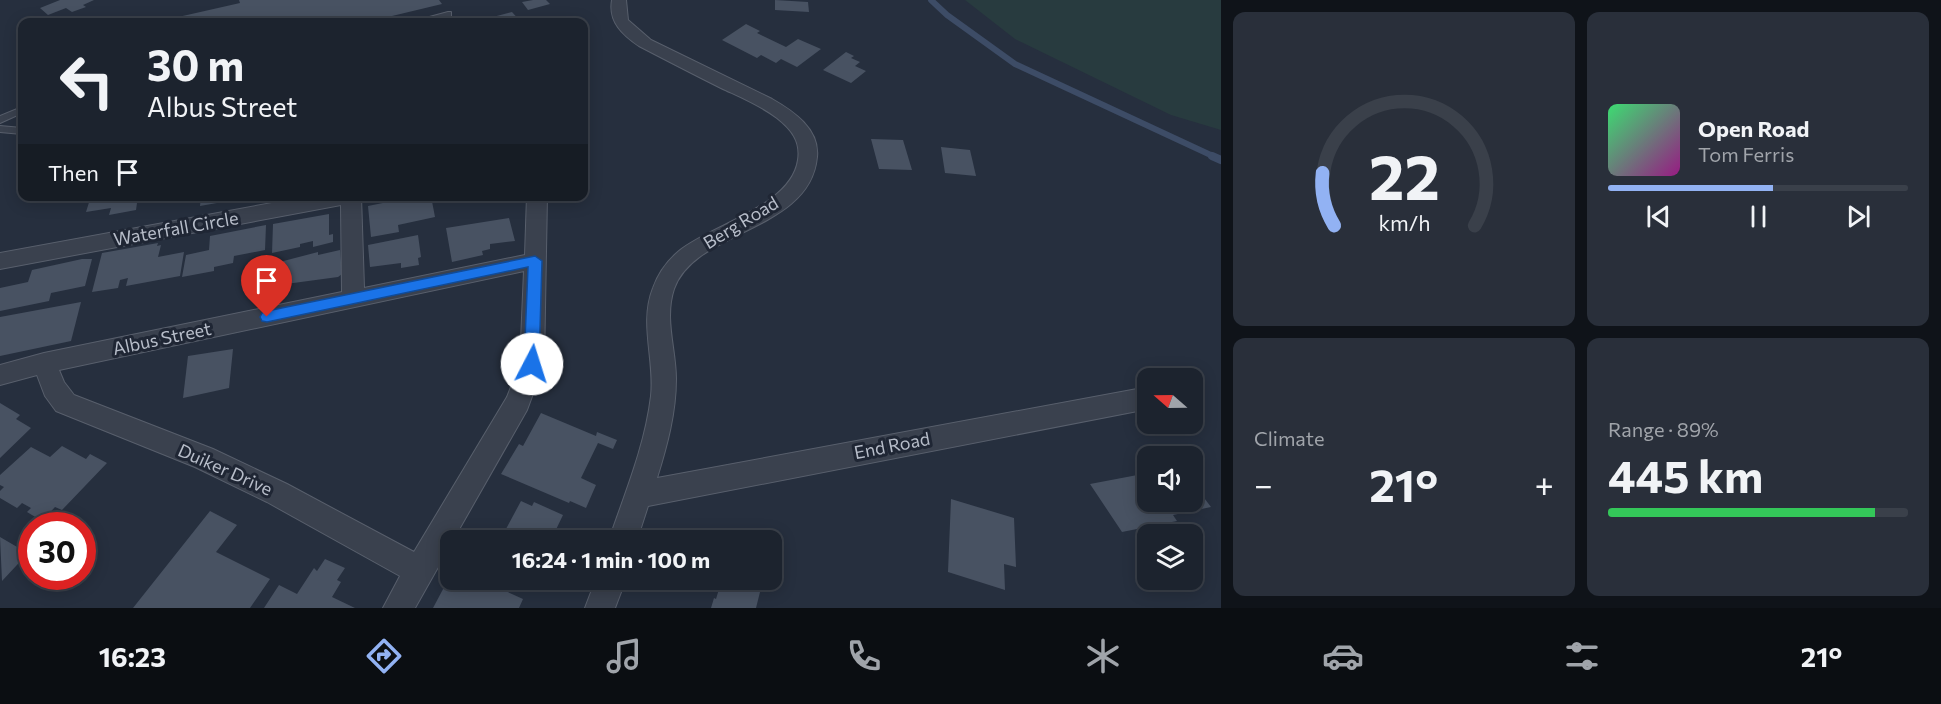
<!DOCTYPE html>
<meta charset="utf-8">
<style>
body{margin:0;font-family:Commissioner,sans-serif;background:#292f3a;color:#f1f3f6;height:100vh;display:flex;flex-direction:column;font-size:22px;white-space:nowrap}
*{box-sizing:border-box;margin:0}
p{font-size:20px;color:#a0a4aa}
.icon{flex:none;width:33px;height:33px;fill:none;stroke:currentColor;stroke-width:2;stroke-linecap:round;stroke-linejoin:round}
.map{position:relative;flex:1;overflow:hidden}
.panel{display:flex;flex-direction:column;gap:12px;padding:12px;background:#0f1319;width:720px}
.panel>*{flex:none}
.banner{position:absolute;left:18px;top:18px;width:570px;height:183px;border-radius:12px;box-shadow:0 3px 15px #0003,0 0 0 2px #3a404a;background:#1c232e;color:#f1f3f6;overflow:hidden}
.needle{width:39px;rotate:290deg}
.tools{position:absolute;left:1137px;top:368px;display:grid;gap:12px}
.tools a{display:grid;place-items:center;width:66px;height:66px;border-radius:12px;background:#1c232e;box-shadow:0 3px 15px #0003,0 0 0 2px #3a404a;font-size:30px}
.speed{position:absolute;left:18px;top:512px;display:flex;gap:12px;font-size:30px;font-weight:700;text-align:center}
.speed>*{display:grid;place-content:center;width:78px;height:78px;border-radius:50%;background:#1c232e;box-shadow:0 3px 15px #0003,0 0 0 2px #3a404a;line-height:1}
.speed .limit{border:9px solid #d22;background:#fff;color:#111}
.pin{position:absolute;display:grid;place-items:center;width:51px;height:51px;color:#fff;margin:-62px -26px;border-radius:50% 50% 50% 0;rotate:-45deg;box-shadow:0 0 6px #0007}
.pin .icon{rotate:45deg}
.me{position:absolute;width:66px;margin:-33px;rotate:5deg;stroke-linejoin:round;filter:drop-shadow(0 0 4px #0008)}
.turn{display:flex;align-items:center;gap:21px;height:126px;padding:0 30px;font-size:27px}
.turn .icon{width:78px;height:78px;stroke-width:2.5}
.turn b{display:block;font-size:42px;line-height:51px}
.then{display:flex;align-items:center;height:57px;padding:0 30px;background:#0003;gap:12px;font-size:22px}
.big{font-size:45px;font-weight:700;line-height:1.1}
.panel .tile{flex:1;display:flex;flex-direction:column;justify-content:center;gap:9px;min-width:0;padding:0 21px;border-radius:12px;background:#292f3a}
.panel .dial{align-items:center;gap:0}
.dial svg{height:156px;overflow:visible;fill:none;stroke:#3a404a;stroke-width:7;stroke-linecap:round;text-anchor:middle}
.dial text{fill:#f1f3f6;stroke:none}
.song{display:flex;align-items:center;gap:18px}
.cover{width:72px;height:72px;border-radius:9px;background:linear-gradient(135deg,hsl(140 70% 55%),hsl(310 70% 35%))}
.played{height:6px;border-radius:3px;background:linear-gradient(90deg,#92b2f3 55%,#3a404a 55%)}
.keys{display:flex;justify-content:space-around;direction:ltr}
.heat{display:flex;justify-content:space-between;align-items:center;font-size:33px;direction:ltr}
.charge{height:9px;border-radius:4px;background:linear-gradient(90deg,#34c759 89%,#3a404a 0)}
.panel .tiles{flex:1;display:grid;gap:12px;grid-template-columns:repeat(2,1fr)}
.trip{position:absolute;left:440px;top:530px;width:342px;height:60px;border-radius:12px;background:#1c232e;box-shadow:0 3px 15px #0003,0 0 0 2px #3a404a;font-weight:700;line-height:60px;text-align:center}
.dock{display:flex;height:96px;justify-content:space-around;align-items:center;background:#0b0e12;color:#a0a4aa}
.dock .icon{width:42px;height:42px}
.dock .current{color:#92b2f3}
.dock b{font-size:27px;color:#f1f3f6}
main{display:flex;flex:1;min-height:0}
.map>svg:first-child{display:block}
.green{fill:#283b3f}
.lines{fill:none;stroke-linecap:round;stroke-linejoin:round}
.stream-far1{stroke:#3d4c66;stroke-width:6}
.stream{stroke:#3d4c66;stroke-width:8}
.building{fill:#485262}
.service-casing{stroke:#585f6c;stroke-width:2}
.minor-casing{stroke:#585f6c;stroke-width:2}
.service{fill:#3a414e;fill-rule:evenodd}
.minor{fill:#3a414e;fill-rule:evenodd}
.route{fill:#1a73e8;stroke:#114b97;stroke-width:1.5}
.labels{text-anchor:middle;stroke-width:6;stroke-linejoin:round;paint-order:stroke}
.street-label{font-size:18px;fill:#b7bdc9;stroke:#1f2634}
</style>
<main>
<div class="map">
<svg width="1221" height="608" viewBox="0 0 1221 608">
<rect width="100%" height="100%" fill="#262f3e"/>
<polygon class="green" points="965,0 1221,0 1221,130 1171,115 1015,39"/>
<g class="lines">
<polyline class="stream-far1" points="931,0 947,15 1015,64 1215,157"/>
<polyline class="stream" points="1212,156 1221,160"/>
</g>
<g class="building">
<polygon points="60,0 94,0 83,5 86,7 72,12 66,8 48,15 40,8"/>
<polygon points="239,0 439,0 442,4 367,22 166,22 165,20 240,3"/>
<polygon points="533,0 546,0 550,4 528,10 522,2"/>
<polygon points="775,0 808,2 809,12 775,10"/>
<polygon points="512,12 521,22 474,22"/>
<polygon points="746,24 760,31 757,33 786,47 798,39 821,49 797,67 781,59 776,63 761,55 757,58 722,40"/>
<polygon points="846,52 854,56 851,58 860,62 855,66 866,71 851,83 823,70"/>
<polygon points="871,139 903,140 912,170 879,169"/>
<polygon points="941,147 970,150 976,176 945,173"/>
<polygon points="91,196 168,196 168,198 137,203 136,210 109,215 111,208 86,212"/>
<polygon points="201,196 245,196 245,198 200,206"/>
<polygon points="417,196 431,196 435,217 398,225 399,232 371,237 368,206"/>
<polygon points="329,214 329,235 333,234 333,242 313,247 313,241 300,244 300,247 272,253 273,224"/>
<polygon points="509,218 515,241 490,244 490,249 482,251 483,255 452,262 446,228"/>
<polygon points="266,225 265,250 234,256 233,263 214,267 214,271 182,277 186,255 209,250 210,236"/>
<polygon points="418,235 421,257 418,258 419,265 401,268 401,263 370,267 368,245"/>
<polygon points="158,243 157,246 161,245 158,257 184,252 180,276 126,286 128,278 120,280 118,288 92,292 102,253"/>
<polygon points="340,250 342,274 338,277 271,286 272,264 318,252 318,255"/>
<polygon points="82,259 92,259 85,286 51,293 49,301 0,311 0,288 28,282 32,270"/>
<polygon points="81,302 71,341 0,356 0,317"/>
<polygon points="233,349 229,388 183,398 188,356"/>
<polygon points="0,403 20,415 16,419 31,428 0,458"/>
<polygon points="541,413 596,436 597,432 617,440 613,449 598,443 581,478 596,485 586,508 570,501 569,503 501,474 519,444 523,446"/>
<polygon points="62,446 86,459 90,454 107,463 62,510 55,507 42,521 27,512 31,508 22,503 17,508 0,498 0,491 4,487 0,485 0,475 31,447 50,457"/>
<polygon points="1148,473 1148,501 1192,501 1192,482 1211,507 1173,515 1177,521 1122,532 1090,484"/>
<polygon points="951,499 1014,518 1016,567 1004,564 1005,590 948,572"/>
<polygon points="521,501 532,506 534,502 563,515 551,540 500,540"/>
<polygon points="210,511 237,525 216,552 270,579 250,608 133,608"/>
<polygon points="0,537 24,551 25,549 30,551 2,581"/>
<polygon points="325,559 345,568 337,580 341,582 332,597 355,608 264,608 279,585 297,594 314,568 317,571"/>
<polygon points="450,576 450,579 479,579 523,599 519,608 433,608"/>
<polygon points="507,579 532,579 528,589"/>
<polygon points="722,579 737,579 761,588 756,608 711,608 714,598 716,599"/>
</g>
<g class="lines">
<g class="service-casing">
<g id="service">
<polygon points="448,12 451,12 451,16 423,22 411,22"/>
<polygon points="22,107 22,113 0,123 0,116"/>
<polygon points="0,126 22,128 22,134 0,132"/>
</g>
</g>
<g class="minor-casing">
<g id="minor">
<path d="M 612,0 L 626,0 L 628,20 L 651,40 L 772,99 C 793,111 820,129 817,157 C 810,232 695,229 674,289 C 664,319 676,349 676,379 C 676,413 667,446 657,478 L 1148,387 L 1148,409 L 648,506 L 637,540 L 609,540 C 625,493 645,446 651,396 C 655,360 639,323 653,288 C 658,274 667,261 679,251 C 712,224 791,207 798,160 C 801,141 791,129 777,118 C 760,105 740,97 721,88 C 693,74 666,60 639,46 C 623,35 608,22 612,0 Z"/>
<path d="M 310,196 L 361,196 L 364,288 L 525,255 L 527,196 L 547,196 L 544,364 L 527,410 L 453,540 L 450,540 L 450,546 L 415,608 L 383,608 L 400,576 L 267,502 L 195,467 L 56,411 L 45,396 L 37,375 L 0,385 L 0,365 L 44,353 L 342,292 L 341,205 L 0,269 L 0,253 ZM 524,271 L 520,364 L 507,397 L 414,552 L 287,484 L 213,449 L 74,395 L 64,382 L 59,370 Z"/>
<polygon points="596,579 626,579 615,608 585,608"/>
</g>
</g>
<use href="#service" class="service"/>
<use href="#minor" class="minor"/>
</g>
<polygon class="route" points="535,256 542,261 539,364 537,368 532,370 527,368 524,364 528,267 267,322 262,321 260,317 262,313 267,311"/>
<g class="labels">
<g class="street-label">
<text transform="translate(741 223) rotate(-31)" y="6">Berg Road</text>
<text transform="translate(176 229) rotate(-10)" y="6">Waterfall Circle</text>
<text transform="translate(162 339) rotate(-12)" y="6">Albus Street</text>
<text transform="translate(892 446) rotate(-11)" y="6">End Road</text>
<text transform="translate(225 470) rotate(24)" y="6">Duiker Drive</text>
</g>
</g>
</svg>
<div class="tools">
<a><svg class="needle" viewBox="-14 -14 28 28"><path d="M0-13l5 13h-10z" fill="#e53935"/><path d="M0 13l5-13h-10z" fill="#a0a4aa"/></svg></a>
<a><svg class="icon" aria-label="sound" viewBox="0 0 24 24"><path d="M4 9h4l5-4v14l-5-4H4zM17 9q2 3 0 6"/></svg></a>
<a><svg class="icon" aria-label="layers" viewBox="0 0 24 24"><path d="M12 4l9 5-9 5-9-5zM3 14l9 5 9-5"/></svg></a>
</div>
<div class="speed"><div class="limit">30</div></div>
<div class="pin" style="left:267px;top:317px;background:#d93025"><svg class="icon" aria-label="arrive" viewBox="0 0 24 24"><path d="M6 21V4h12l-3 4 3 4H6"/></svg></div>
<svg class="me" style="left:532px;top:364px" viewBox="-20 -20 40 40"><circle r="19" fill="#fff"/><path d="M0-13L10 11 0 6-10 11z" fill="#1a73e8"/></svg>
<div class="trip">16:24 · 1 min · 100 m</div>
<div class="banner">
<div class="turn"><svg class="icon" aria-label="left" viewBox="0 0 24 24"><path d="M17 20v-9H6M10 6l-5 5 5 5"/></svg><div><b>30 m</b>Albus Street</div></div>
<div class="then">Then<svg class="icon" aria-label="arrive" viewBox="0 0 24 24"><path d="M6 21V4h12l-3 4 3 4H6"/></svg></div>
</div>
</div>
<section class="panel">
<div class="tiles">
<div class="tile dial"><svg viewBox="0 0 100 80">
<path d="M14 69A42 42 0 1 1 86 69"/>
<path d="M14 69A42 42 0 0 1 8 42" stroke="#92b2f3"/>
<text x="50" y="56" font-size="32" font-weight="700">22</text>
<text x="50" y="72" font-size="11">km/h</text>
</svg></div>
<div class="tile">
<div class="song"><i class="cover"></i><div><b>Open Road</b><p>Tom Ferris</p></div></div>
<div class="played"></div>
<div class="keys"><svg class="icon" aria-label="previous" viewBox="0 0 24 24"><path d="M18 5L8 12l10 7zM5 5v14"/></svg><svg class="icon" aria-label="pause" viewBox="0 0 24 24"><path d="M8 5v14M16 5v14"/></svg><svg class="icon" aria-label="next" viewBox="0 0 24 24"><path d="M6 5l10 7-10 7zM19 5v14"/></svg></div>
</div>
<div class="tile"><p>Climate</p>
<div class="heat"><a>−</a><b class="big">21°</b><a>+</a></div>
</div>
<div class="tile"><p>Range · 89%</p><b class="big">445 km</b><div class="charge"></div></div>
</div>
</section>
</main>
<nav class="dock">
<b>16:23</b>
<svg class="icon current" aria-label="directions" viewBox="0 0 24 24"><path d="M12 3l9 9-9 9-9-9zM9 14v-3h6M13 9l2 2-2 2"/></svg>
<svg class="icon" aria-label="music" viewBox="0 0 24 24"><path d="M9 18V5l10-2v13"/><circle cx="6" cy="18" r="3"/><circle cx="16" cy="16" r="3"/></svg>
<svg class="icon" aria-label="phone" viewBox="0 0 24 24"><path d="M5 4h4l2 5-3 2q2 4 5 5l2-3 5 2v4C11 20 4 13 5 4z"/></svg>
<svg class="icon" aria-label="climate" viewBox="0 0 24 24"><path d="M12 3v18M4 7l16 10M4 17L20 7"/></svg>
<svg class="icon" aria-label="car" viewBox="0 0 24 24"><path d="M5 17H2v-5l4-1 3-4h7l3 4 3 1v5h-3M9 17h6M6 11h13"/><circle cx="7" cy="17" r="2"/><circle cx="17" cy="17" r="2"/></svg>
<svg class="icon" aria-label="filters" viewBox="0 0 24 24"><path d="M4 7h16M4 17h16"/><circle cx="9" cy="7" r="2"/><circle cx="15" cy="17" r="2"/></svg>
<b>21°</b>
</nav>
